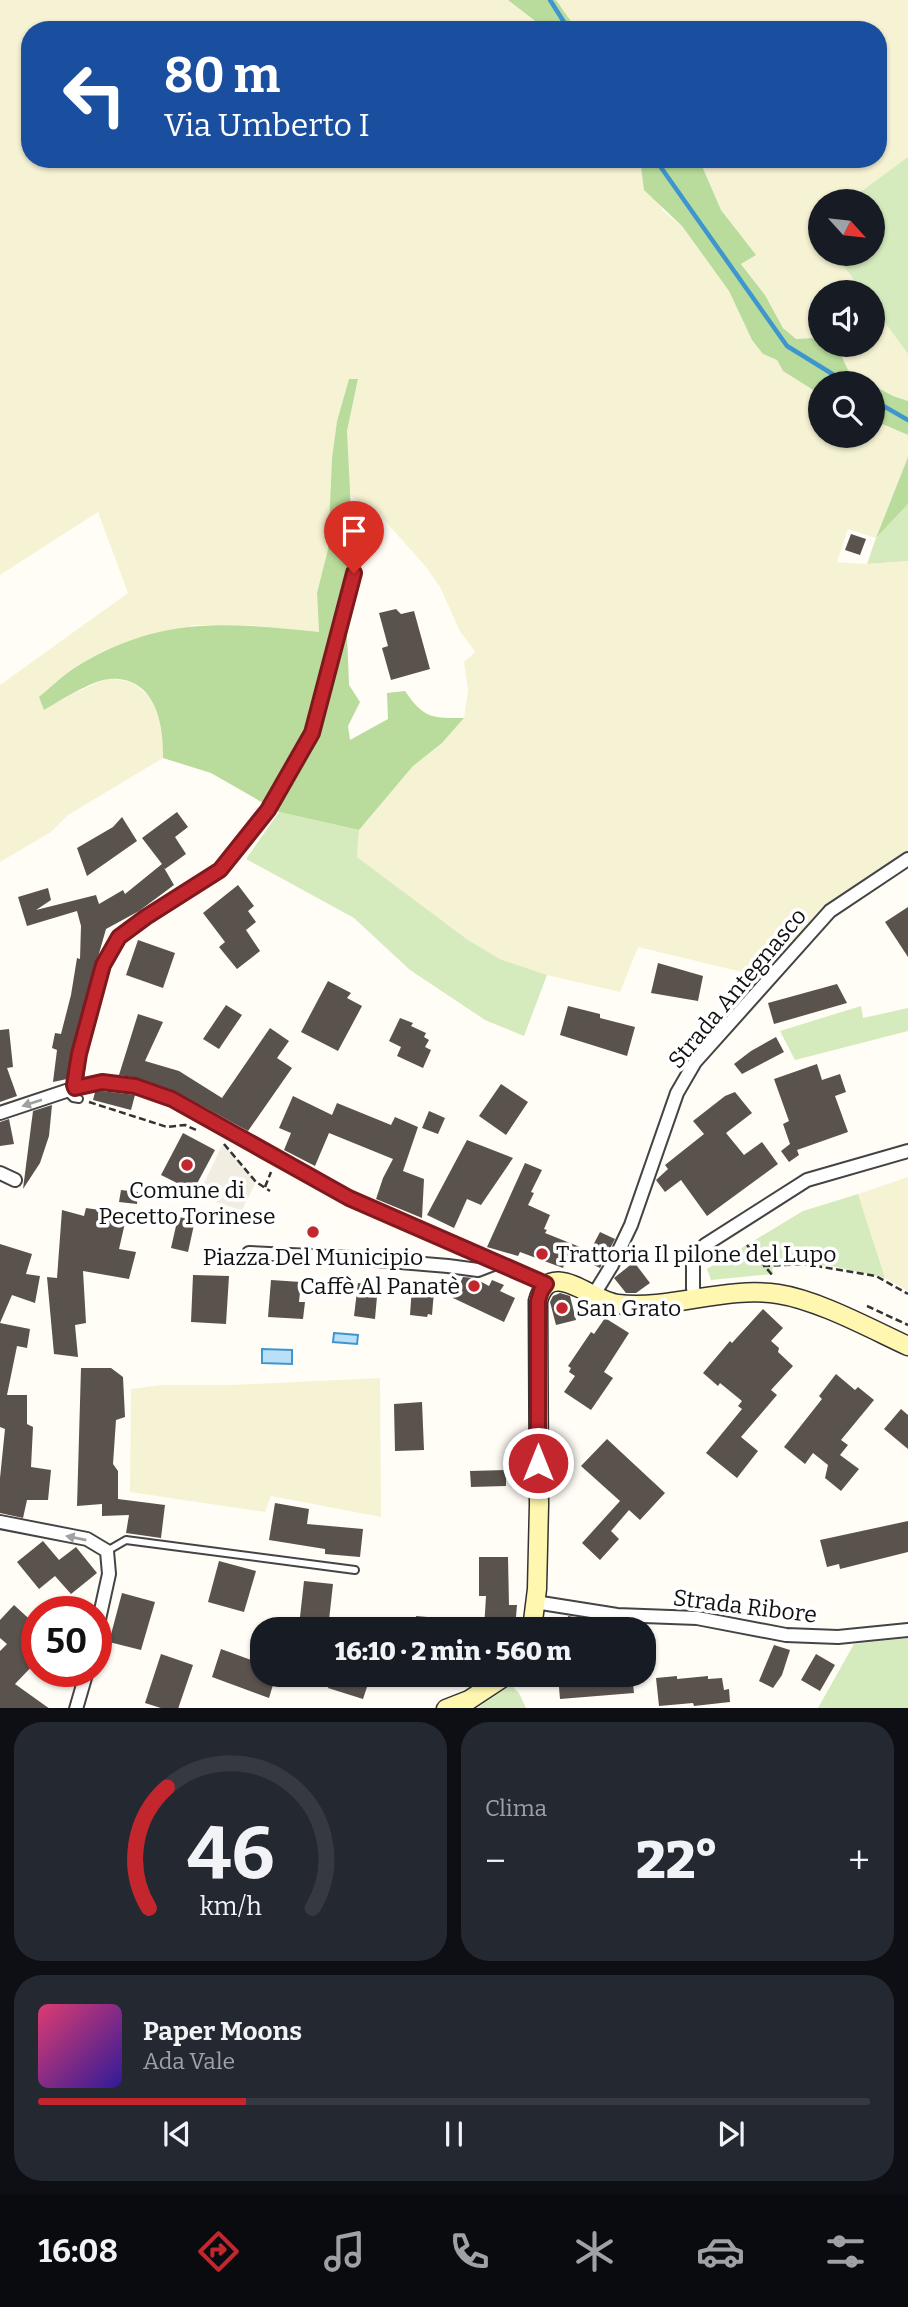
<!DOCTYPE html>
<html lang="it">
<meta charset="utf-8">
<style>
body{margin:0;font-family:Bitter,serif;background:#242831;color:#f1f3f6;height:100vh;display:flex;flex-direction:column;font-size:26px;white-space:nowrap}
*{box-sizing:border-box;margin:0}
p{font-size:23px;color:#9ea1a6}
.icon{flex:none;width:38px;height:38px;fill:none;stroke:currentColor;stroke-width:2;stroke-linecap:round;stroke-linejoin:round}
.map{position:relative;height:1708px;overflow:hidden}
.details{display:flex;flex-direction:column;gap:14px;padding:14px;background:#0d0f14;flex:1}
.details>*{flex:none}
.banner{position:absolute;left:21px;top:21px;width:866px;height:147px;border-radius:28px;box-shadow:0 2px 5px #0004;background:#1a4fa0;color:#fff;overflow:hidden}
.needle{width:46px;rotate:117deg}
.tools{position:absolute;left:808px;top:189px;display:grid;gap:14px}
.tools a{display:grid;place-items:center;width:77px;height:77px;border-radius:50%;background:#171b24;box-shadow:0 2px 5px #0004;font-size:35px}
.speed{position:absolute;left:21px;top:1596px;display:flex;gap:14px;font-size:35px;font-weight:700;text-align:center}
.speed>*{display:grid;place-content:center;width:91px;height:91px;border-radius:50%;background:#171b24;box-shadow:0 2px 5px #0004;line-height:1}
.speed .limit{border:10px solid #d22;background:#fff;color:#111}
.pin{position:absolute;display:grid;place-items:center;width:60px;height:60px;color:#fff;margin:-72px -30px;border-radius:50% 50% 50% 0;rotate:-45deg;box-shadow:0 0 7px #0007}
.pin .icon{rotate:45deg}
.me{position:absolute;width:77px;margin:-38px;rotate:0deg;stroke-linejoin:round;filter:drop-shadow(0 0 5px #0008)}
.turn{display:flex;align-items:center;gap:24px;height:147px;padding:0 28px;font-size:32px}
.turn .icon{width:91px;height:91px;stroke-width:2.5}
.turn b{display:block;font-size:49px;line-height:60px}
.big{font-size:52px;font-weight:800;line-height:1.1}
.details .widget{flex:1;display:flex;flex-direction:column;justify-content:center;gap:10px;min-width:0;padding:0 24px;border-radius:28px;background:#242831}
.details .dial{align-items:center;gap:0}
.dial svg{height:182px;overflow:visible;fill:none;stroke:#363941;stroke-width:7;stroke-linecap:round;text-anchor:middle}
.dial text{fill:#f1f3f6;stroke:none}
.song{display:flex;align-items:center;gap:21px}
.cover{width:84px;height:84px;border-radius:10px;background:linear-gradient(135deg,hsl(340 70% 55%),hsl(250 70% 35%))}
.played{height:7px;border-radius:4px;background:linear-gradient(90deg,#c4262e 25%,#363941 25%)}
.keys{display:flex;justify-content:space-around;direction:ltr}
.heat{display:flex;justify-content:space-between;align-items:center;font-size:38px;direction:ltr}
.details .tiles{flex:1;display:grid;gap:14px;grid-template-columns:1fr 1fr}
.widget:last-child{grid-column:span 2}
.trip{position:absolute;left:250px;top:1617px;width:406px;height:70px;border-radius:28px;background:#171b24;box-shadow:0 2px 5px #0004;font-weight:800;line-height:70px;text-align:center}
.tabs{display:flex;height:112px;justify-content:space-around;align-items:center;background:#090b0e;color:#9ea1a6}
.tabs .icon{width:49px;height:49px}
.tabs .active{color:#c4262e}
.tabs b{font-size:32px;color:#f1f3f6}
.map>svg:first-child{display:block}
.farmland{fill:#f6f3d4}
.green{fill:#d5ebbd}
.forest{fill:#b9dc9c}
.plaza{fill:#f1ede2}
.water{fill:#b9e0f7;stroke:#3f96cf;stroke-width:2}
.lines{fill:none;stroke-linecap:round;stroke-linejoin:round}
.stream{stroke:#3f96cf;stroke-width:4.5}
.building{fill:#5a524d}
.lane-casing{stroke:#444;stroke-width:10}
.street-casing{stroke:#444;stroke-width:16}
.secondary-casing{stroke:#333;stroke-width:21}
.path{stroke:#333;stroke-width:2.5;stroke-dasharray:7 3.5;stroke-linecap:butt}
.lane{stroke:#fff;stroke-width:6}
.street{stroke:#fff;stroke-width:12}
.secondary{stroke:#fff6b0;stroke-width:18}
.oneway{fill:#a0a0a0}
.route-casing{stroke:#7f191e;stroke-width:18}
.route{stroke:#c4262e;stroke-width:12}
.poi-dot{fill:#c4262e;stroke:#fff;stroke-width:2.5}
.labels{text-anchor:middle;stroke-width:7;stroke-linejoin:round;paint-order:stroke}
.street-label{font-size:23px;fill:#111;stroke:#fff}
.poi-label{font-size:23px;fill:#111;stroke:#fff}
</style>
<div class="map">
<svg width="908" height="1709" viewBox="0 0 908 1709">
<rect width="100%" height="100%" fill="#fffdf5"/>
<g class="farmland">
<polygon points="0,0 508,0 546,28 547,30 30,30 30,159 640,159 640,168 663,211 682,226 729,291 752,340 763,354 777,360 783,371 821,395 821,436 873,436 873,420 908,435 908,457 876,538 848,529 837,562 867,564 908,561 908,853 826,906 763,977 638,947 620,992 547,975 500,959 468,940 357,857 359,830 413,766 442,743 464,718 468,690 464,662 475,652 460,631 440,587 426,567 378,513 349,495 347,431 358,380 349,379 337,421 332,459 328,549 317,593 319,633 249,625 193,625 44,709 72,694 108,678 132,682 154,701 164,733 163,758 68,815 51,832 0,862 0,685 128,593 98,512 0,575"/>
<polygon points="556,0 908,0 908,157 848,201 821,201 821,221 815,226 821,235 821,254 835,254 863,292 821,292 821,343 812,338 796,339 783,328 765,295 741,263 755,255 721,210 699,159 878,159 878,30 577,30"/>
<polygon points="873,306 908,354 908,401 893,396 848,370 842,357 824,345 873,345"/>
<polygon points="908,1177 908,1291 885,1278 858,1194"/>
<polygon points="380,1378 381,1517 271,1496 265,1512 130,1492 131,1389 161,1385 232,1385"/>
</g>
<g class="green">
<polygon points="908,157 908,354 873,306 873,292 863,292 835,254 873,254 873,201 848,201"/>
<polygon points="908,504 908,561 867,564 876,538"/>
<polygon points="279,812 359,830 357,857 468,940 500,959 547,975 524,1036 485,1020 410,970 354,918 246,859"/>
<polygon points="861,1006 863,1018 908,1008 908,1031 795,1060 780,1031"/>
<polygon points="858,1194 885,1278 832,1266 772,1261 773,1274 711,1280 707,1269 803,1211"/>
<polygon points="908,1638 908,1708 818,1708 854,1644"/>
<polygon points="511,1685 519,1693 526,1708 477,1708"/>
</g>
<g class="forest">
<polygon points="508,0 556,0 577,30 547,30"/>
<polygon points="640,159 699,159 721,210 756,255 741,264 765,295 783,328 796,339 812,338 836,351 842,357 848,370 870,383 821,383 821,395 783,371 777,360 763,354 752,340 729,291 682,226 644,190"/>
<path d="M 349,379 L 358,379 L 347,431 L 353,551 L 347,634 L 349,685 L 360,702 L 348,726 L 350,740 L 388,719 L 387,693 L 405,691 C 424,719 432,718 464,718 L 442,743 L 413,766 L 359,830 L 279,812 L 211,773 L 163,758 C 164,723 155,676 109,679 C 93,680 59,701 44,710 L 39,697 C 50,688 61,677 73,669 C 157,616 224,622 319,632 L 317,593 L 328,549 L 332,458 L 337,421 Z"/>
<polygon points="873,385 893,396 908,401 908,435 873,420"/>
<polygon points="908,457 908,504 876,538"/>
</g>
<polygon class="plaza" points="223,1143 256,1182 242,1210 217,1203 199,1194"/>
<g class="water">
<polygon points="334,1333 358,1335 357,1344 333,1342"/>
<polygon points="262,1349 292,1350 292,1364 262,1363"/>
</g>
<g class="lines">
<g class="stream">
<polyline points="550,0 569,30"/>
<polyline points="655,159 787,346 847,383"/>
<polyline points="873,400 908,420"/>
</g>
</g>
<g class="building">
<polygon points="851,534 866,539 860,555 845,550"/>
<polygon points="396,609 401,614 414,611 430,669 391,680 382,648 388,646 379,613"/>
<polygon points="177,812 188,827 175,837 186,854 165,869 163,866 174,885 139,911 106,929 71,1052 67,1079 53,1082 57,1050 52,1048 55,1033 61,1034 71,995 77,958 80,959 81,926 77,911 27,926 18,897 48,888 51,900 36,910 96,895 99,904 123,890 125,894 162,864 142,838"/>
<polygon points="122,817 137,841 87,876 77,848 113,827"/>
<polygon points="238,885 254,906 248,911 256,922 246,930 260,951 237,969 219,947 225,942 203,913"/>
<polygon points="908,907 908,957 885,922"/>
<polygon points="138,940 175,953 163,988 126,975"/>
<polygon points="658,963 703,976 698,1001 651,993"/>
<polygon points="328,981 351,993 347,998 362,1006 338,1051 301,1032"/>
<polygon points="837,984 847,1003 774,1024 768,1003"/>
<polygon points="226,1005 242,1015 219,1049 203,1039"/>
<polygon points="568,1006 600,1014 600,1018 635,1027 627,1056 560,1035"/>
<polygon points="138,1014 163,1022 145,1061 179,1071 222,1098 270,1028 289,1041 277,1058 292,1068 248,1131 175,1091 138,1078 119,1075"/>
<polygon points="400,1018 413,1023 411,1026 426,1033 424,1037 429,1040 425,1047 431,1050 423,1068 397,1056 401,1047 389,1041"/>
<polygon points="9,1029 13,1067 7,1068 17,1096 0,1102 0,1030"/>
<polygon points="776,1037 784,1052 742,1074 734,1064 751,1051"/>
<polygon points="817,1064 822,1080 840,1074 846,1092 835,1096 848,1132 797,1150 799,1155 789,1162 781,1151 790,1144 783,1124 789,1121 774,1079"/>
<polygon points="501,1084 528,1102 506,1135 479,1116"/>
<polygon points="102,1091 135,1095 131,1110 93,1100 95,1092"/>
<polygon points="735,1092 752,1113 726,1133 744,1155 762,1142 778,1164 707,1216 681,1180 665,1192 656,1180 668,1169 665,1165 704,1134 693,1121 725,1096"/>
<polygon points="293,1096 332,1115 337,1103 391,1125 395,1117 418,1127 403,1171 424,1179 422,1218 376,1199 383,1178 393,1159 329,1133 315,1166 284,1150 291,1133 279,1128"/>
<polygon points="52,1105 49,1136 40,1163 23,1189 33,1111"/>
<polygon points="429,1111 445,1118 438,1134 422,1128"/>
<polygon points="9,1119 14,1144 0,1146 0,1122"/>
<polygon points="183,1133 215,1150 193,1191 161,1175"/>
<polygon points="467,1140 513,1158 481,1205 467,1199 454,1228 427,1215"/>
<polygon points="525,1163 542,1170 531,1192 534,1193 528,1205 550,1215 544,1229 547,1230 545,1233 590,1251 600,1232 615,1239 600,1268 568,1253 563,1268 520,1252 518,1256 487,1247"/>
<polygon points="121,1190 138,1192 137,1204 119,1202"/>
<polygon points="86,1208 127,1214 119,1249 136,1252 129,1279 83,1271 86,1323 75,1325 78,1357 54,1354 47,1277 57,1278 62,1210 84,1216"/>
<polygon points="178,1217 195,1220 188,1252 171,1248"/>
<polygon points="0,1244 32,1254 26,1274 40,1276 35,1303 12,1295 0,1323"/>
<polygon points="634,1262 650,1283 636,1293 626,1293 614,1278"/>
<polygon points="193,1275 229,1276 226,1324 191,1322"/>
<polygon points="463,1277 474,1278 489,1286 492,1280 504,1285 500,1291 515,1298 504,1322 453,1298"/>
<polygon points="271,1280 301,1282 299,1302 305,1302 303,1319 268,1317"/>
<polygon points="358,1283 378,1285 375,1319 354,1316"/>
<polygon points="412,1286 429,1288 429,1291 434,1291 432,1315 428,1314 427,1317 410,1315"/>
<polygon points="560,1293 570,1296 576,1320 556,1325 550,1302 553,1296"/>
<polygon points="763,1309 783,1328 771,1341 779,1348 778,1352 793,1366 771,1390 777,1395 741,1437 758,1451 737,1478 706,1453 742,1409 738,1406 742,1401 720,1383 718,1386 703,1373 730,1341 732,1343"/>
<polygon points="605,1318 629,1333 604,1372 613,1378 591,1410 564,1392 575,1376 569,1372 571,1368 568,1366 591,1332 594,1334"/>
<polygon points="0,1323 30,1329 27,1348 17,1346 7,1395 27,1395 27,1424 33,1427 31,1467 51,1470 48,1500 27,1500 23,1518 0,1513 0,1478 5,1429 0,1427"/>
<polygon points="81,1368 111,1368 123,1377 125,1417 116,1420 113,1464 118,1471 118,1499 165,1505 161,1538 126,1533 129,1515 102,1516 102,1504 77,1506"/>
<polygon points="836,1374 855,1390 858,1387 874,1400 841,1440 848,1445 840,1455 859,1469 841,1491 825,1478 828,1465 813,1453 805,1464 784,1447 822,1399 819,1396"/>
<polygon points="422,1402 424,1450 395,1451 394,1404"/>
<polygon points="901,1409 908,1415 908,1449 884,1429"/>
<polygon points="607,1439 665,1493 640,1520 629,1510 611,1531 619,1539 600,1560 582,1543 620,1501 581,1466"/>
<polygon points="506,1470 506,1486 471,1487 470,1471"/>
<polygon points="275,1503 309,1509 307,1524 363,1529 360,1557 325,1554 325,1549 269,1540"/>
<polygon points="908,1521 908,1552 840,1569 839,1564 827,1567 820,1540"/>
<polygon points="43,1541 59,1560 76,1547 97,1573 71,1594 55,1576 39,1589 17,1562"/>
<polygon points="479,1557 508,1557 509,1605 517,1605 515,1629 484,1629 486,1596 479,1596"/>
<polygon points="219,1561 256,1571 244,1612 208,1602"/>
<polygon points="304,1581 333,1584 328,1629 299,1626"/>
<polygon points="122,1593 155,1602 141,1650 109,1642"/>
<polygon points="14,1605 37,1626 37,1631 22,1646 37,1661 15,1684 50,1709 0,1709 0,1651 7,1644 0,1638 0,1620"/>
<polygon points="416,1616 461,1620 460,1629 415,1629"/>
<polygon points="568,1616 616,1624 617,1629 567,1629"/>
<polygon points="774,1645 790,1650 782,1675 773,1688 759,1681"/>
<polygon points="221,1649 262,1664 262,1675 276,1675 269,1698 212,1677"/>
<polygon points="161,1654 193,1665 178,1709 164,1709 145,1703"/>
<polygon points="816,1654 835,1665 820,1691 801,1680"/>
<polygon points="332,1675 371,1675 363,1699 328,1688"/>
<polygon points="558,1675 632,1675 634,1693 560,1699"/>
<polygon points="677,1676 677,1679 708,1676 708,1679 722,1678 724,1690 729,1689 730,1702 694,1706 693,1703 659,1706 656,1678"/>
</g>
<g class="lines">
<g class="lane-casing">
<g id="lane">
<polyline points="67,1092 73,1098 79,1099"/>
<polyline points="107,1551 126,1540 355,1570"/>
</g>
</g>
<g class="street-casing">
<g id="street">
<polyline points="75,1088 79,1054 103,965 119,937 147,917 220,870 268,810 312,733 354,573"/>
<polyline points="0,1113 75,1088 102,1082 135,1086 172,1099 349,1198 546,1284"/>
<polyline points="0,1173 15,1180"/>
<polyline points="249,1253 352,1258 448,1266 478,1270 496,1263"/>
<polyline points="593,1296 612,1265 631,1225 677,1093 695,1062 830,911 908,859"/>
<polyline points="695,1298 693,1288 693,1263 705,1245 807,1180 908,1151"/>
<polyline points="0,1522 87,1539 107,1551 109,1574 96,1633"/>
<polyline points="535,1602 617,1615 697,1618 786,1635 838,1637 908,1630"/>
<polyline points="76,1709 87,1671"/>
</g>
</g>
<g class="secondary-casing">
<g id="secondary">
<path d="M 532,1629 L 537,1589 L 539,1505 L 538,1301 C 550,1257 591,1301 618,1304 C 671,1310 725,1286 778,1294 C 818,1300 871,1329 908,1346"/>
<polyline points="446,1709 469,1700 507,1675"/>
</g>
</g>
<g class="path">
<polyline points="89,1102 167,1127 185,1125 196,1130"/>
<polyline points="224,1144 256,1182 270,1191"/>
<polyline points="265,1187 271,1172"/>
<polyline points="747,1245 773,1276"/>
<polyline points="763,1266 804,1264 876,1276 908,1294"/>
<polyline points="867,1306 908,1325"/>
</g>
<use href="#lane" class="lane"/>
<use href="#street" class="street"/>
<use href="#secondary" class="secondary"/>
</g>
<defs><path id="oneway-solid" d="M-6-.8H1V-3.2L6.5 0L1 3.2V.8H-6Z" transform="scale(1.75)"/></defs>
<g class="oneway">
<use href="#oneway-solid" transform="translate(32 1103) rotate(162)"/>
<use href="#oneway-solid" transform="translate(76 1538) rotate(-168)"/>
</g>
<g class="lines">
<g class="route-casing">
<polyline id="route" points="354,573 312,733 268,810 220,870 146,917 119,937 103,965 79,1054 74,1085 75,1088 102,1082 135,1086 172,1099 349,1198 546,1284 541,1291 538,1301 538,1463"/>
</g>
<use href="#route" class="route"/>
</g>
<g class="poi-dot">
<circle cx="187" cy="1165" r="7"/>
<circle cx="313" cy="1232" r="7"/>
<circle cx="542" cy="1254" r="7"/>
<circle cx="474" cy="1286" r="7"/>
<circle cx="562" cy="1308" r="7"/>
</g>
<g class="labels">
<g class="street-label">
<text transform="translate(737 988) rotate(-50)" y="8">Strada Antegnasco</text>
<text transform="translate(745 1606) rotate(7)" y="8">Strada Ribore</text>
</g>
<g class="poi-label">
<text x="187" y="1198">Comune di<tspan x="187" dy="26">Pecetto Torinese</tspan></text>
<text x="556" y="1262" text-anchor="start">Trattoria Il pilone del Lupo</text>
<text x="313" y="1265">Piazza Del Municipio</text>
<text x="460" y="1294" text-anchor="end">Caffè Al Panatè</text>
<text x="576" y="1316" text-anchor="start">San Grato</text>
</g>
</g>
</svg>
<div class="tools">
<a><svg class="needle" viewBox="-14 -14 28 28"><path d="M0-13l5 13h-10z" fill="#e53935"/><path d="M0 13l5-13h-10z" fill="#9ea1a6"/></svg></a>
<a><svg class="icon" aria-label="sound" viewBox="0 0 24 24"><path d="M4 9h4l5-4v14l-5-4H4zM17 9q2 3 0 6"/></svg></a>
<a><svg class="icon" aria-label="search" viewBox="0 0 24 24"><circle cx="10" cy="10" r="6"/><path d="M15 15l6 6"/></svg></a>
</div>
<div class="speed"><div class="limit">50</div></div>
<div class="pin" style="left:354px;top:573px;background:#d93025"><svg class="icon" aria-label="arrive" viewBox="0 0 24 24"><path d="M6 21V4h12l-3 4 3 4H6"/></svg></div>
<svg class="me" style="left:538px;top:1463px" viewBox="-20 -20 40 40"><circle r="17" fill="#c4262e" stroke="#fff" stroke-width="3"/><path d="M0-11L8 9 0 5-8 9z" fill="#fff"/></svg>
<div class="trip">16:10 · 2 min · 560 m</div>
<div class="banner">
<div class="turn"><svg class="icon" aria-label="left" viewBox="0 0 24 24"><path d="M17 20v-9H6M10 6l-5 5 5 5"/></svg><div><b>80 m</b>Via Umberto I</div></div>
</div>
</div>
<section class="details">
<div class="tiles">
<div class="widget dial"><svg viewBox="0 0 100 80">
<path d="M14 69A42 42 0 1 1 86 69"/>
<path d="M14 69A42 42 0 0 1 22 16" stroke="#c4262e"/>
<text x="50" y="56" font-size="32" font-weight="700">46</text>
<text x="50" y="72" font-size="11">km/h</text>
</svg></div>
<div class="widget"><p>Clima</p>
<div class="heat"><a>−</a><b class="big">22°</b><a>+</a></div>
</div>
<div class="widget">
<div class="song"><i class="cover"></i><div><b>Paper Moons</b><p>Ada Vale</p></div></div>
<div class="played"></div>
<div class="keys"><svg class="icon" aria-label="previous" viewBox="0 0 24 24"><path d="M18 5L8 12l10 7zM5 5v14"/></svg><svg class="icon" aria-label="pause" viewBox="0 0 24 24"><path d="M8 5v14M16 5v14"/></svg><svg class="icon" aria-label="next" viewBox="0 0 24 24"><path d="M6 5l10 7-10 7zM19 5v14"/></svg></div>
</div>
</div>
</section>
<nav class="tabs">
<b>16:08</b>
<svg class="icon active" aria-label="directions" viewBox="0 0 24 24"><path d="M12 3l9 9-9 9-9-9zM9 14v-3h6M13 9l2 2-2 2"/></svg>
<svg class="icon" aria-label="music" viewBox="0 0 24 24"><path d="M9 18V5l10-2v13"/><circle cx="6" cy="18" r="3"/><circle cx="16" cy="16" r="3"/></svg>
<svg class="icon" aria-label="phone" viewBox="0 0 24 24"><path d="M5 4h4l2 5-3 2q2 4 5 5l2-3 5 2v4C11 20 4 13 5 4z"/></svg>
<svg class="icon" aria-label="climate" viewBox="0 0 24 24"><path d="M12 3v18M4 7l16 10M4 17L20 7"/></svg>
<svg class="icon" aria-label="car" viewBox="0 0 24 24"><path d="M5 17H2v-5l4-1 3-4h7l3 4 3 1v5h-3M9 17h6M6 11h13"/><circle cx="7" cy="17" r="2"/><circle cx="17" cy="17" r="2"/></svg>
<svg class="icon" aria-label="filters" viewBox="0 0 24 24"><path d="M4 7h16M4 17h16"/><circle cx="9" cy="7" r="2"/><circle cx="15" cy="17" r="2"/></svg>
</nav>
